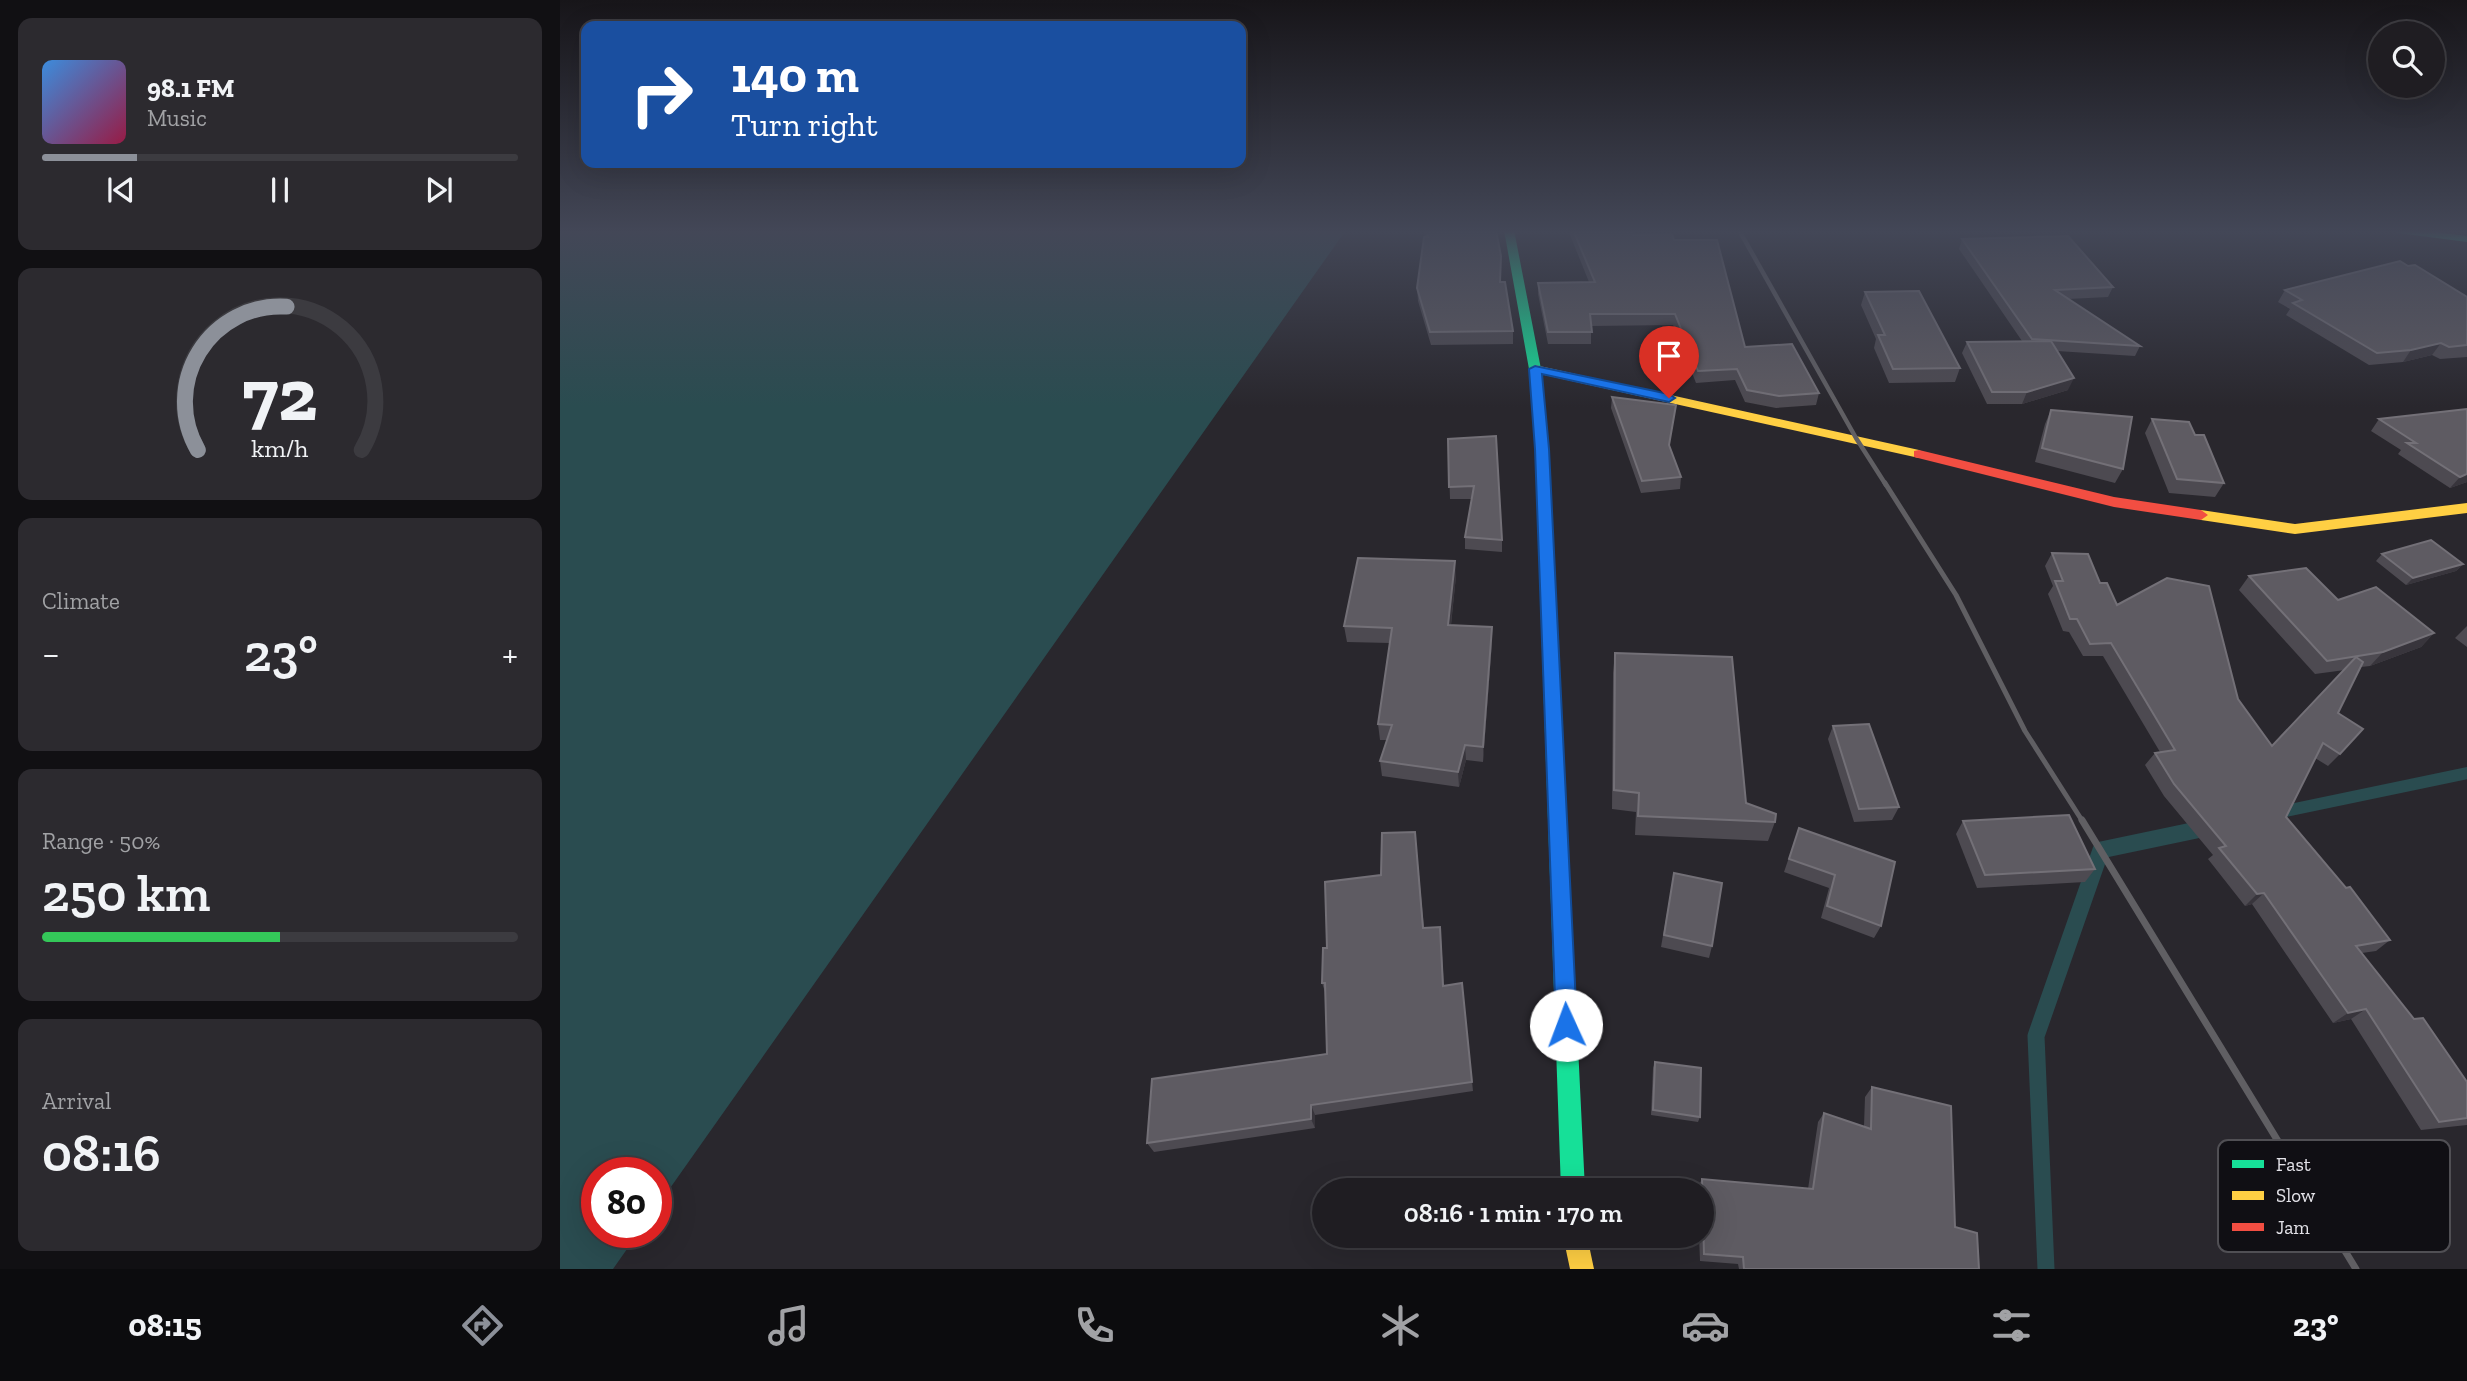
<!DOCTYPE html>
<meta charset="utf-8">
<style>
body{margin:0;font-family:"Zilla Slab",serif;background:#2c2a2f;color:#f1f3f6;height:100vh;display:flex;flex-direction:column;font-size:26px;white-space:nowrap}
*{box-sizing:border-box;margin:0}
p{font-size:23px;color:#a1a2a5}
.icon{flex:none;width:38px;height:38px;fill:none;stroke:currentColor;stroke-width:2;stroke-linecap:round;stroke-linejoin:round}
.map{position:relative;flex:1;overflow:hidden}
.panel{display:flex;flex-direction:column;gap:18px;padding:18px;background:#111013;width:560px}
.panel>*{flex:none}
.banner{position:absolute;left:21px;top:21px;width:665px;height:147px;border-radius:14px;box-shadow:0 7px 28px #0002,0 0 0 2px #3c3b40;background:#1a4fa0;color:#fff;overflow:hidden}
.controls{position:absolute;left:1808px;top:21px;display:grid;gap:14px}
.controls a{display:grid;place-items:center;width:77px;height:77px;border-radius:50%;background:#1f1d22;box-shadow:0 7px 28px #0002,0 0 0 2px #3c3b40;font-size:35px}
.speed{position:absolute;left:21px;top:1157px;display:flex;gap:14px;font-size:35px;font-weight:700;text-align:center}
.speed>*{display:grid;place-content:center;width:91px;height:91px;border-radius:50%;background:#1f1d22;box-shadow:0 7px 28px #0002,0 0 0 2px #3c3b40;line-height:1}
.speed .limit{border:10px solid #d22;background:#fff;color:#111}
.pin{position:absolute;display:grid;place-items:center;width:60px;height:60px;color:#fff;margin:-72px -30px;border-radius:50% 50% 50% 0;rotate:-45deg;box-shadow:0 0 7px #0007}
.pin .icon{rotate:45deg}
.me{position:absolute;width:77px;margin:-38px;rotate:358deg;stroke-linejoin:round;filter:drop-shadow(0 0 5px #0008)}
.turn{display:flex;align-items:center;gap:24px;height:147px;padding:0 35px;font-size:32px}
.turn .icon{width:91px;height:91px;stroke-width:2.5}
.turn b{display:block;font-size:49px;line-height:60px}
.big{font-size:52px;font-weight:600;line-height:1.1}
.panel .tile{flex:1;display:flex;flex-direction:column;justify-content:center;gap:10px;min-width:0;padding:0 24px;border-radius:14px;background:#2c2a2f}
.panel .dial{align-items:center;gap:0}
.dial svg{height:182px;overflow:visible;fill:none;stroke:#3c3b40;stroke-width:7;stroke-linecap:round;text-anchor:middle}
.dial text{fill:#f1f3f6;stroke:none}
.song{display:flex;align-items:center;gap:21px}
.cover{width:84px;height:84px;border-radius:10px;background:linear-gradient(135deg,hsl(210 70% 55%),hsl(340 70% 35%))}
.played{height:7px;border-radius:4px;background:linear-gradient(90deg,#8c9099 20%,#3c3b40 20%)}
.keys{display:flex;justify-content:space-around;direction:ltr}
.heat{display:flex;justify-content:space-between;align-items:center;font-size:38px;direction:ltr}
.charge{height:10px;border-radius:5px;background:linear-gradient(90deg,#34c759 50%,#3c3b40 0)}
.trip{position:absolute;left:752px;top:1178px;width:402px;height:70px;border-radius:35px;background:#1f1d22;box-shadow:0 7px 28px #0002,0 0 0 2px #3c3b40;font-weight:600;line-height:70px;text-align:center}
.tab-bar{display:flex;height:112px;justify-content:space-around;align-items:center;background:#0c0c0e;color:#a1a2a5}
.tab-bar .icon{width:49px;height:49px}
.tab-bar .selected{color:#8c9099}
.tab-bar b{font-size:32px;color:#f1f3f6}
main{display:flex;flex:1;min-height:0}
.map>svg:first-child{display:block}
.water{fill:#2a4c50}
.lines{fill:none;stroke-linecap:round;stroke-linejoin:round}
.stream-far1{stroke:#2a4c50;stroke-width:12}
.stream{stroke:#2a4c50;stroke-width:17}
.fast{fill:#16e098;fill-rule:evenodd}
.slow{fill:#ffcf43;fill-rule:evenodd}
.jam{fill:#f24e42;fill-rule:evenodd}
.rail-far2{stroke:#605f63;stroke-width:4.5}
.rail-far1{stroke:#605f63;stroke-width:5}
.rail{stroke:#605f63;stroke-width:7}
.wall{fill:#4d4a51}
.shaded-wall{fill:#38353c}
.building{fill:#5e5b62;stroke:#737077;stroke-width:2}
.route{fill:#1a73e8;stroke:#114b97;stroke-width:2}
.key{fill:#100f14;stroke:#504f54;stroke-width:2}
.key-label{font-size:19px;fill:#e4e3e9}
</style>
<main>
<section class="panel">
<div class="tile">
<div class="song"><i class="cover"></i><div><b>98.1 FM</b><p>Music</p></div></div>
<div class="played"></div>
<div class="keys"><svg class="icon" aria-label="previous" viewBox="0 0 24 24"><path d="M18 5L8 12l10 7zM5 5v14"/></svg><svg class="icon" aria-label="pause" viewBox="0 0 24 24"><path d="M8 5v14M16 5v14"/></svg><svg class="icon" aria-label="next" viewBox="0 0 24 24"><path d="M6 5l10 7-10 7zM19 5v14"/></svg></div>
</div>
<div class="tile dial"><svg viewBox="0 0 100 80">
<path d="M14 69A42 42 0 1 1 86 69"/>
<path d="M14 69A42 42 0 0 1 53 6" stroke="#8c9099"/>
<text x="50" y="56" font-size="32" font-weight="700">72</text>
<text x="50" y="72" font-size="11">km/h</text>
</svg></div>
<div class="tile"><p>Climate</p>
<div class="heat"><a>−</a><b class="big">23°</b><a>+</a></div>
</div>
<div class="tile"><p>Range · 50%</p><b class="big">250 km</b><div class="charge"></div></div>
<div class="tile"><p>Arrival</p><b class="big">08:16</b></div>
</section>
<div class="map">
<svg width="1907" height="1269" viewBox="0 0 1907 1269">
<rect width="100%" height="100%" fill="#29272d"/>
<polygon class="water" points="0,230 786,230 96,1208 96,1172 37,1172 37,1232 79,1232 53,1269 0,1269"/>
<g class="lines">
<polyline class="stream-far1" points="1716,813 1907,773"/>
<polyline class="stream" points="1486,1269 1476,1036 1541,850 1646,828"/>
<g class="fast">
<polygon points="944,230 954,230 981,369 989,449 1025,1190 1001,1190 975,449 969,369"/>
<polygon points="1833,230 1860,230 1907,236 1907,242 1838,233"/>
</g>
<g class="slow">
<polygon points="975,365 1359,450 1366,454 1359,458 971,372 969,369"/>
<polygon points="1907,503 1907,513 1735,534 1641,520 1634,515 1641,510 1735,524"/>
<polygon points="1003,1236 1027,1236 1034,1269 1010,1269"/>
</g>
<polygon class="jam" points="1359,450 1554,497 1641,510 1648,515 1641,520 1554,507 1354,457 1354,451"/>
<polyline class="rail-far2" points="1179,230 1296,438 1326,485"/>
<polyline class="rail-far1" points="1325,483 1396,595 1465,731 1523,822"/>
<polyline class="rail" points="1522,820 1796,1269"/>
</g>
<g class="wall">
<polygon points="863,230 936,230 940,282 953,331 953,344 871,345 858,301 857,288 865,237"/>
<polygon points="1008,230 1070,230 1073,235 1114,240 1185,347 1259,393 1256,405 1216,408 1185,402 1175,380 1136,383 1113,325 1031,326 1031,344 988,344 978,294 978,283 1029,282"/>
<polygon points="1402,239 1553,287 1548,297 1508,299 1580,346 1575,356 1497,351 1508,390 1462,404 1427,404 1402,353 1407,342 1462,341 1399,249"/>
<polygon points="1725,290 1907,297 1907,357 1880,359 1872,355 1843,362 1809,365 1726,315 1730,309 1718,302"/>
<polygon points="1305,292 1400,368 1395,382 1329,383 1314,348 1316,339 1301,305"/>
<polygon points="1052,397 1114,416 1109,446 1121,477 1120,489 1081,493 1051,408"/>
<polygon points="1907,409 1907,482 1890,488 1838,454 1841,450 1811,431 1819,419"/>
<polygon points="1491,410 1563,469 1555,483 1475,462 1485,424"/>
<polygon points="1592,419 1635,435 1664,483 1655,497 1609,493 1585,433"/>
<polygon points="888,439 942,540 942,552 905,549 905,537 912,499 890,499"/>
<polygon points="1492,553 1540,583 1557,605 1678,699 1712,746 1785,670 1755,674 1679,590 1689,576 1778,600 1874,633 1861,647 1810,666 1801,667 1778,713 1780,754 1768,766 1755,758 1726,817 1830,940 1816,951 1802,953 1854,1019 1907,1082 1907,1125 1861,1130 1791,1019 1773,1023 1692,904 1685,906 1648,859 1653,855 1604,796 1585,765 1595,753 1600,752 1543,656 1523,656 1509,632 1503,631 1488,594 1493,586 1485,566"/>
<polygon points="1822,554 1903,564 1896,571 1846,585 1816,561"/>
<polygon points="896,576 891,625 932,642 923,762 906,760 899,787 822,776 820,761 827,740 820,740 818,724 830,643 787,642 784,626"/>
<polygon points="1907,626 1907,647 1895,638"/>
<polygon points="1055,653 1186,803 1215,822 1208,841 1075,835 1076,812 1052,809 1053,673"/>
<polygon points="1273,726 1339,807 1332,820 1294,822 1268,739"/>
<polygon points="1403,821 1535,869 1525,882 1417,888 1396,834"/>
<polygon points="1239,828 1321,926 1314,938 1261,918 1269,888 1224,872"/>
<polygon points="855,832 864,928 881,938 884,986 902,983 913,1091 755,1115 755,1128 594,1152 587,1143 767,1054 765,992 762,983 767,948 821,875"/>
<polygon points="1114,873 1152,946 1149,958 1101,947"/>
<polygon points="1095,1062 1140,1117 1138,1122 1091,1115 1093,1068"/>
<polygon points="1312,1087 1419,1269 1179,1269 1178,1264 1140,1261 1139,1236 1143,1236 1143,1190 1138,1190 1138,1187 1142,1179 1248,1189 1258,1122 1264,1113 1304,1126 1305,1097"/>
</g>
<g class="shaded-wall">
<polygon points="1881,343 1872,355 1843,362 1851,350"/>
<polygon points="1514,378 1508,390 1462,404 1467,392"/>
<polygon points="1907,474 1907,482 1890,488 1900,477"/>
<polygon points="895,561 896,576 889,641 888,625"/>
<polygon points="1903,564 1896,571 1846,585 1853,578"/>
<polygon points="932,627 932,642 923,762 923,747"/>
<polygon points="1874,633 1861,647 1810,666 1823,652"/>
<polygon points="905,745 906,760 899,787 898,772"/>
<polygon points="1704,893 1692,904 1685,906 1697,894"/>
<polygon points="1806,1009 1791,1019 1773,1023 1788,1013"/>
<polygon points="751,1105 755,1115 755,1128 751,1119"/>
</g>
<g class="building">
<polygon points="866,230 936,230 941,256 940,282 945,282 953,331 870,332 857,288 864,237 868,237"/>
<polygon points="1013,230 1070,230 1073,235 1112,234 1114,240 1157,240 1185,347 1232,344 1259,393 1219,396 1187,390 1177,369 1138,371 1115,314 1030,314 1032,332 988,332 978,283 1035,282"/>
<polygon points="1508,236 1553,287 1495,290 1580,346 1472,339 1402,239"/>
<polygon points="1840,261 1848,266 1855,265 1907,297 1907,345 1889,347 1881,343 1851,350 1817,353 1733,303 1742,300 1725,290"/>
<polygon points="1359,291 1400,368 1333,369 1318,335 1325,335 1305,292"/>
<polygon points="1491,341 1514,378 1467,392 1432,392 1407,342"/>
<polygon points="1052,397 1116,405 1109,445 1121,477 1082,481"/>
<polygon points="1907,409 1907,474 1900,477 1847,443 1856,443 1819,419"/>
<polygon points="1491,410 1572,417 1563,469 1482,448"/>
<polygon points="1592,419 1629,422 1635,435 1644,435 1664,483 1617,479"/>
<polygon points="936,436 942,540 905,537 914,486 889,487 888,439"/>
<polygon points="1871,540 1903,564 1853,578 1822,554"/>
<polygon points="1492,553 1528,554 1540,583 1547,583 1557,605 1607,578 1649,586 1678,699 1712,746 1796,657 1803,662 1778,713 1803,729 1780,754 1763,743 1726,817 1786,888 1790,887 1830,940 1796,946 1854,1019 1863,1018 1907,1082 1907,1118 1879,1122 1806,1009 1788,1013 1704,893 1697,894 1659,848 1666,846 1614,784 1595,753 1615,750 1551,643 1530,644 1517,619 1510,619 1495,581 1503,581"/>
<polygon points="798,558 895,561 888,625 932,627 923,747 905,745 898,772 820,761 832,725 818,724 832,628 784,626"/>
<polygon points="1746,568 1778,600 1816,587 1874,633 1823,652 1767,661 1689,576"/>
<polygon points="1055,653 1172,657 1186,803 1216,814 1215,822 1078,816 1079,793 1054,790"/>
<polygon points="1309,724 1339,807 1299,809 1273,726"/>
<polygon points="1509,815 1535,869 1425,875 1403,821"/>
<polygon points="1239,828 1335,862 1321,926 1267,906 1275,875 1229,859"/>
<polygon points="855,832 863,928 880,927 883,986 902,983 912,1082 751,1105 751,1119 587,1143 592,1079 767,1054 765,983 762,983 763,948 767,948 765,882 821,875 822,833"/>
<polygon points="1114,873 1162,883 1152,946 1104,935"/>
<polygon points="1095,1062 1141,1068 1140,1117 1093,1110"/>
<polygon points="1312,1087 1391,1106 1395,1227 1417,1233 1419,1269 1184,1269 1183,1257 1144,1254 1142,1179 1253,1189 1264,1113 1311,1129"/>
</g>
<linearGradient id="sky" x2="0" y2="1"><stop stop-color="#171519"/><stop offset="0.57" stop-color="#434757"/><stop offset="1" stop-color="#434757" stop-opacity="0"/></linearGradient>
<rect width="1907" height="407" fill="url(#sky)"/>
<polygon class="route" points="975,366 1109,394 1115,398 1109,402 982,374 989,449 1017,1025 1014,1033 1006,1036 999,1033 996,1025 975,449 969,369"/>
<rect x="1658" y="1140" width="232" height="112" rx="10" class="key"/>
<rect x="1672" y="1160" width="32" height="8" fill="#16e098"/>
<rect x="1672" y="1191" width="32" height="9" fill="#ffcf43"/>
<rect x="1672" y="1223" width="32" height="8" fill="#f24e42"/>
<g class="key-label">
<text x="1716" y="1171">Fast</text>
<text x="1716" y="1202">Slow</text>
<text x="1716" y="1234">Jam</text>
</g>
</svg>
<div class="controls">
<a><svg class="icon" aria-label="search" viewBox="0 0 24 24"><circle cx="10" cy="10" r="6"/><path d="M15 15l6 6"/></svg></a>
</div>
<div class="speed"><div class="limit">80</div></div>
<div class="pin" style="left:1109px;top:398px;background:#d93025"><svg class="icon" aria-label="arrive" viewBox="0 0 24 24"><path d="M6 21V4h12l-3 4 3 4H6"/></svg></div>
<svg class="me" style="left:1006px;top:1025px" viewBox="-20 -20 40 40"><circle r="19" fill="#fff"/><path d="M0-13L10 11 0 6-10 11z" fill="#1a73e8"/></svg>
<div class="trip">08:16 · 1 min · 170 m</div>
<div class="banner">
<div class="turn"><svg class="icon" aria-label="right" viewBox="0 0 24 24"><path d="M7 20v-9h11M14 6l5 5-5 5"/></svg><div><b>140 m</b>Turn right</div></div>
</div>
</div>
</main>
<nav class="tab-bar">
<b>08:15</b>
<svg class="icon selected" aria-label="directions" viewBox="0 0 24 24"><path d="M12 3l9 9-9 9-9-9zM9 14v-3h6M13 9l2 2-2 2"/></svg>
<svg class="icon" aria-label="music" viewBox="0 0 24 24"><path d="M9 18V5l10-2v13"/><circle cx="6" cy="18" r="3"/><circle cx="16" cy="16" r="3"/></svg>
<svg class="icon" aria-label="phone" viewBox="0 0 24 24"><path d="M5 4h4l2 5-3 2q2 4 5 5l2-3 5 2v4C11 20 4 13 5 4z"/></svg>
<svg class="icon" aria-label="climate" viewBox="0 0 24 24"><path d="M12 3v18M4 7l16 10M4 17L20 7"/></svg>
<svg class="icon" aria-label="car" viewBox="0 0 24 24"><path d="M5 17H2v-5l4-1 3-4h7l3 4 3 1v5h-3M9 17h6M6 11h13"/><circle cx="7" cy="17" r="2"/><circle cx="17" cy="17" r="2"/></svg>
<svg class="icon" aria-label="filters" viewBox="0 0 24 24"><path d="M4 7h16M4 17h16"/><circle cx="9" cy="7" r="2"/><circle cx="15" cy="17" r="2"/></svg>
<b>23°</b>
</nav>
